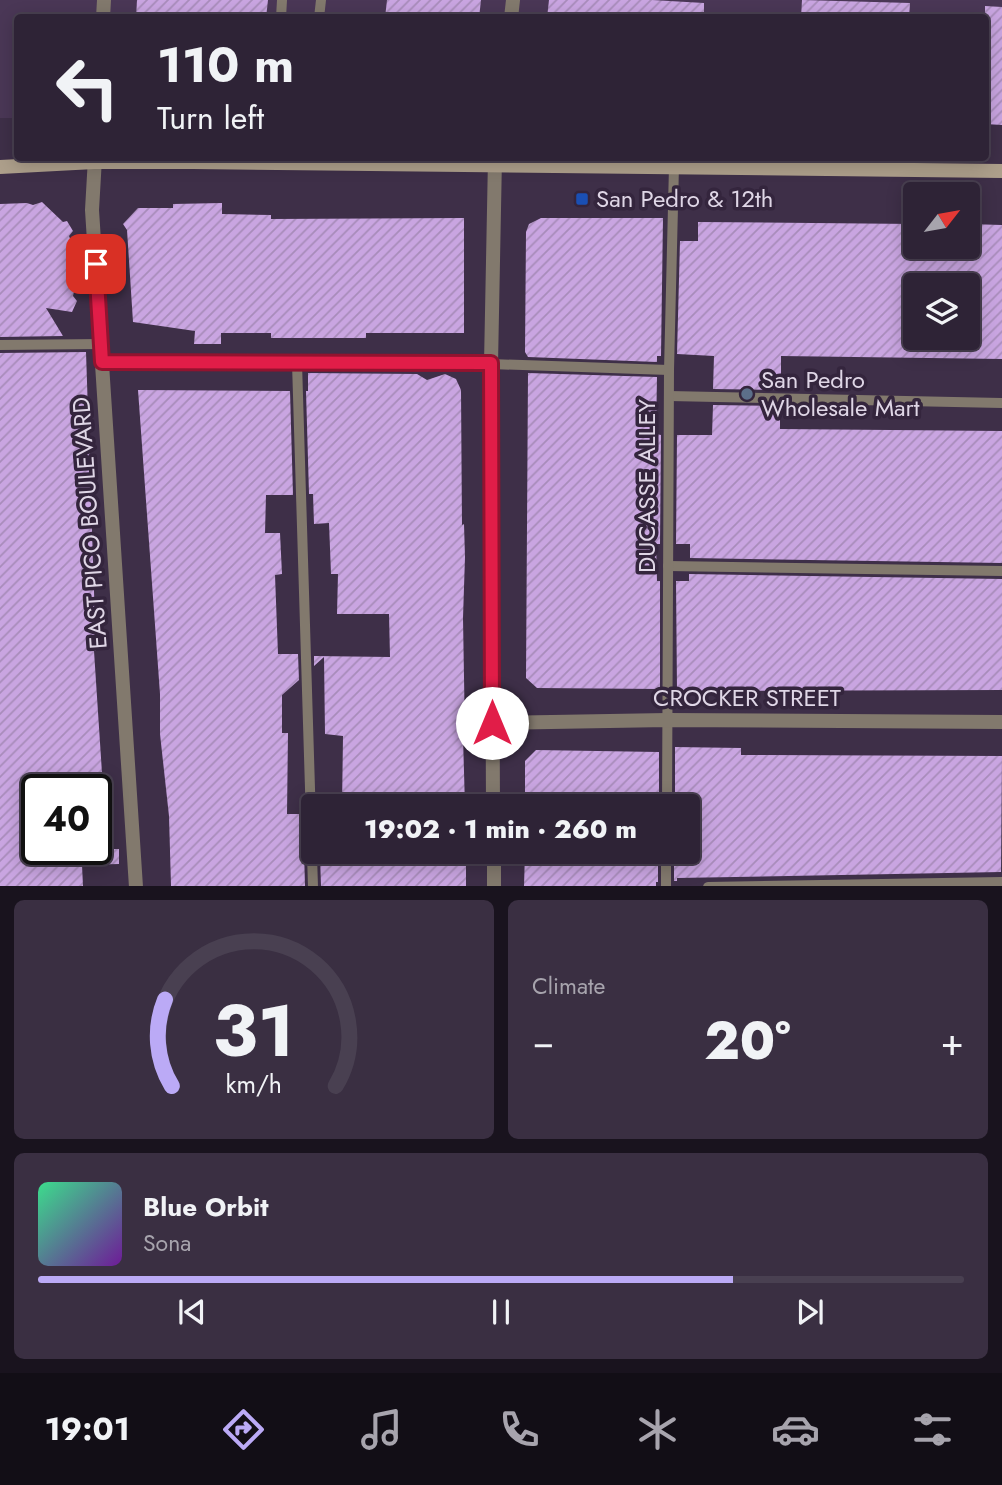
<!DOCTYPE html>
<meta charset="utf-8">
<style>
body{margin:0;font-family:Jost,sans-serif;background:#3a2f42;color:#f1f3f6;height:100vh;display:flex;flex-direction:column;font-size:26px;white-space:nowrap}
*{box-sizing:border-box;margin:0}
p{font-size:23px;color:#a7a4ad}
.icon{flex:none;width:38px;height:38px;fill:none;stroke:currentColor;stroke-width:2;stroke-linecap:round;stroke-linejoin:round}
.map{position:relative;height:886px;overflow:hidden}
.details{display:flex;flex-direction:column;gap:14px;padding:14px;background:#19131e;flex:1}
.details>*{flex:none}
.guide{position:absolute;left:14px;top:14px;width:975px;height:147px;border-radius:7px;box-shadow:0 4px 18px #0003,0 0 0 2px #494051;background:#2e2336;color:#f1f3f6;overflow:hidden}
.needle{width:46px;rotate:59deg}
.controls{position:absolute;left:903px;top:182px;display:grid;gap:14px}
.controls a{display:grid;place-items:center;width:77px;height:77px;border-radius:7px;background:#2e2336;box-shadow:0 4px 18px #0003,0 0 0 2px #494051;font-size:35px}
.speed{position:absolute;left:21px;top:774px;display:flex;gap:14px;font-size:35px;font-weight:700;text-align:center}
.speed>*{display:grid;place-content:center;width:91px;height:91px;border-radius:50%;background:#2e2336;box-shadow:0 4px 18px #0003,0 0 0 2px #494051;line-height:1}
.speed .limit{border:4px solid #111;border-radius:10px;background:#fff;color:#111}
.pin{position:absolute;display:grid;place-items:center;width:60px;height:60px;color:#fff;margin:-30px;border-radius:14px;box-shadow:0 4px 10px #0006}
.me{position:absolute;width:77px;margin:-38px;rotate:0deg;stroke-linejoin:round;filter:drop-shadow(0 0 5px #0008)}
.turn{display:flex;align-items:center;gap:24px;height:147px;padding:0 28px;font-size:32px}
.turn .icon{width:91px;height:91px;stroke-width:2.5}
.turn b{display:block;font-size:49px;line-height:60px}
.big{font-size:52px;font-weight:800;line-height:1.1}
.details .tile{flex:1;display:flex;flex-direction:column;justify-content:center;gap:10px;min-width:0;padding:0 24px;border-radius:10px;background:#3a2f42}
.details .dial{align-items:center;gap:0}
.dial svg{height:182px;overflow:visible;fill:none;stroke:#494051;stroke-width:7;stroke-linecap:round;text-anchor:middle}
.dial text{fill:#f1f3f6;stroke:none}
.song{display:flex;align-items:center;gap:21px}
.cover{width:84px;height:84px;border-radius:10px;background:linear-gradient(135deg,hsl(150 70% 55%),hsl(280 70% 35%))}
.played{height:7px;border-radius:4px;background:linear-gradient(90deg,#bbaaf6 75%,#494051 75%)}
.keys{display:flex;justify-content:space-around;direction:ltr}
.heat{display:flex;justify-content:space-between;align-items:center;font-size:38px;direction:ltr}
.details .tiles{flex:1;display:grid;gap:14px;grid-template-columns:1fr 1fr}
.tile:last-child{grid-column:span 2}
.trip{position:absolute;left:301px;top:794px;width:399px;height:70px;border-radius:7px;background:#2e2336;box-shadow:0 4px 18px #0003,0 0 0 2px #494051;font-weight:800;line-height:70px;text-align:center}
.menu{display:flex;height:112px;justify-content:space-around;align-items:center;background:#120e16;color:#a7a4ad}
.menu .icon{width:49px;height:49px}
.menu .active{color:#bbaaf6}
.menu b{font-size:32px;color:#f1f3f6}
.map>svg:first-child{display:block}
.built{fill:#4a3756}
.building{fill:url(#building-hatch);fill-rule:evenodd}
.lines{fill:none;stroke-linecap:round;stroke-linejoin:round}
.service{stroke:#82796d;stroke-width:10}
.minor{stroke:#82796d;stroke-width:14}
.tertiary{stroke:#82796d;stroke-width:14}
.secondary{stroke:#ad9f8b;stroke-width:14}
.route-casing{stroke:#92132f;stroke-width:18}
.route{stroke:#e11d48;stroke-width:12}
.transit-dot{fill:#1a4fb4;stroke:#34253d;stroke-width:2.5}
.service-dot{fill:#5c6f8a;stroke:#34253d;stroke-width:2.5}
.labels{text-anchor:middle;stroke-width:7;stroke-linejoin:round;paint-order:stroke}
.poi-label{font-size:24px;fill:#dfd6e6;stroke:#34253d;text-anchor:start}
.street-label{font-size:24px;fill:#dfd6e6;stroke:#34253d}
</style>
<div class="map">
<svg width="1002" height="887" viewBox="0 0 1002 887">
<defs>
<pattern id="building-hatch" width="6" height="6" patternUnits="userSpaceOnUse" patternTransform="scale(1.75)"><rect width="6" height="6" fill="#c9a5e1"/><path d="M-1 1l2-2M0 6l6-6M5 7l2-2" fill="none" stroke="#a88cba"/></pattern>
</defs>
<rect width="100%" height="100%" fill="#3e2f48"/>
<polygon class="built" points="0,0 1002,0 1002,124 985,124 985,18 18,18 17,118 0,118"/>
<g class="building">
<polygon points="137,0 268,0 266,18 136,18"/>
<polygon points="387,0 481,0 479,18 385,18"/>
<polygon points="549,0 652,0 704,3 704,18 547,18"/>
<polygon points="802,0 910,3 909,18 801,18"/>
<polygon points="985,6 1002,7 1002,125 985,124"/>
<polygon points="42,202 63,222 67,221 73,231 69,236 73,246 71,251 73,259 72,268 75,272 72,280 75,288 73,296 77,301 72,312 46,308 63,336 0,337 0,204 27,203 33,205"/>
<polygon points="222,203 222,214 271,215 271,219 464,218 464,333 366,333 366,338 271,338 271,333 221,333 221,344 194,344 195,331 133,322 127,230 123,224 138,208 173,208 173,204"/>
<polygon points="541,218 663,218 661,356 657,356 657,362 528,357 525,352 526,232 529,224"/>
<path d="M 698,222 L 915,224 L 915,247 L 968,247 L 968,224 L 1002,225 L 1002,359 L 781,356 L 781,390 L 713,389 L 714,356 L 677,354 L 680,241 L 698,241 ZM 915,285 L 968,285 L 968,338 L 915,338 Z"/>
<polygon points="86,352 96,651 94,651 102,773 92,781 93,789 37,789 37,849 119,849 119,864 82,865 83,886 0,886 0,353"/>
<polygon points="308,373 417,374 427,380 445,374 456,379 461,390 462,525 464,524 465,557 463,618 465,736 463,736 465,807 342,807 343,736 325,734 324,657 314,666 314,656 390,657 389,614 337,614 338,574 331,574 329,523 314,524 313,494 309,494 306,391 308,391"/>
<polygon points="528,373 657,377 656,434 661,435 660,544 656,544 657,581 660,581 660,689 537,688 526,678"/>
<polygon points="138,390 290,391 293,495 266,495 265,533 280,533 282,574 275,575 278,654 298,654 299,680 282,695 282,733 288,733 287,814 303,814 305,886 171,886 169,816 160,734 160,694"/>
<polygon points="713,405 780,406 780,429 1002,431 1002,563 690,558 690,544 676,544 677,435 712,435"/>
<polygon points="689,574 1002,579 1002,690 677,691 676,581 689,581"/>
<polygon points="675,747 741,748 741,755 1002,756 1001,872 677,878 677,881 674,881 674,852 688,852 688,807 675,807"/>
<polygon points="536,750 659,752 659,807 525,807 525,761"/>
<polygon points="343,852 466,852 466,886 321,886 320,856 343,856"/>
<polygon points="525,852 658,852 658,882 656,882 656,886 524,886"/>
</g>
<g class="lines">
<g class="service">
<polyline points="281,18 282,0"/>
<polyline points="319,18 321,0"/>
<polyline points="0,345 101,344"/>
<polyline points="102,361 491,364 669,370"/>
<polyline points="297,363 313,887"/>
<polyline points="669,396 1002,403"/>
<polyline points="668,566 1002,571"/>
<polyline points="667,807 669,370 674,166"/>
<polyline points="666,887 666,852"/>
<polyline points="708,887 1002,882"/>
</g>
<polyline class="minor" points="492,723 667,720 1002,722"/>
<g class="tertiary">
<polyline points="103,18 104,0"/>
<polyline points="511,18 513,0"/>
<polyline points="95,158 92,210 136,887"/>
<polyline points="493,807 491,364 495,158"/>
<polyline points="494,852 494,887"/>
</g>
<polyline class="secondary" points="0,167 94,162 193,162 1002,171"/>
</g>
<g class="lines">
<g class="route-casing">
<polyline id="route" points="96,264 102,362 491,363 492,723"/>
</g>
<use href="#route" class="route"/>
</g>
<rect class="transit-dot" x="575" y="192" width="14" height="14" rx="3.5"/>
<circle class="service-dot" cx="747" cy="394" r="7"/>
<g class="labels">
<g class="poi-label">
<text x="596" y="207">San Pedro &amp; 12th</text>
<text x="761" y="388">San Pedro<tspan x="761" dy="28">Wholesale Mart</tspan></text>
</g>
<g class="street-label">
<text transform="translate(647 486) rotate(-90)" y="8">DUCASSE ALLEY</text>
<text transform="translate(90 523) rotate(-94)" y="8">EAST PICO BOULEVARD</text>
<text x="747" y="706">CROCKER STREET</text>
</g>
</g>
</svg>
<div class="controls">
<a><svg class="needle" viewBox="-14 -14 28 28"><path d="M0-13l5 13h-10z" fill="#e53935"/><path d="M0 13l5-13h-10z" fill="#a7a4ad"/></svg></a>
<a><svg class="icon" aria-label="layers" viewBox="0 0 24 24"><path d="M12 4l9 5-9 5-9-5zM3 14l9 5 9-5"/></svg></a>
</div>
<div class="speed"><div class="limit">40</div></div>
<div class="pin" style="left:96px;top:264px;background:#d93025"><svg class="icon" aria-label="arrive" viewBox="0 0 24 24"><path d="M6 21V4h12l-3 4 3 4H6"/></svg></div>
<svg class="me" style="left:492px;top:723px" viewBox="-20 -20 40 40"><circle r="19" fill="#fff"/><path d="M0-13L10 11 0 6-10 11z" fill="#e11d48"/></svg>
<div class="trip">19:02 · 1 min · 260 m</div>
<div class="guide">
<div class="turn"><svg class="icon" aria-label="left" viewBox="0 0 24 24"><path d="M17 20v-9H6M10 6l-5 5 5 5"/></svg><div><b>110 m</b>Turn left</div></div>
</div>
</div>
<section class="details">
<div class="tiles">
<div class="tile dial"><svg viewBox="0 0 100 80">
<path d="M14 69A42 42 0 1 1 86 69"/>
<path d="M14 69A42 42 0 0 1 11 31" stroke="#bbaaf6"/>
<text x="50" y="56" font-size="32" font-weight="700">31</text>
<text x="50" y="72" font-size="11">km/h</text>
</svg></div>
<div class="tile"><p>Climate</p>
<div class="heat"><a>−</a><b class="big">20°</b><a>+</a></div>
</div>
<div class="tile">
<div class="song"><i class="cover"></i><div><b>Blue Orbit</b><p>Sona</p></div></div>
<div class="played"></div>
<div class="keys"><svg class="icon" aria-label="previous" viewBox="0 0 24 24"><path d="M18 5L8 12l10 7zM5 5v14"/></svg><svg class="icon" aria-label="pause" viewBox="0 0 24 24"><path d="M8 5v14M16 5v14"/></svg><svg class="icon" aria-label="next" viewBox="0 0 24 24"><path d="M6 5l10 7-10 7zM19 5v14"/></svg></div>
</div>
</div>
</section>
<nav class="menu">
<b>19:01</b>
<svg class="icon active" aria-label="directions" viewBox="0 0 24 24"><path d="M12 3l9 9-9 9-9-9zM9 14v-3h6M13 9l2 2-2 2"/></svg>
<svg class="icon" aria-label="music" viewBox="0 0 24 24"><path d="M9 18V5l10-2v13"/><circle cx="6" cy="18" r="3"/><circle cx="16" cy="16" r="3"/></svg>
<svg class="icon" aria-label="phone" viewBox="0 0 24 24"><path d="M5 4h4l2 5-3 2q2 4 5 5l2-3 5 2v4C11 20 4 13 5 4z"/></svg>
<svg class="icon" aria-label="climate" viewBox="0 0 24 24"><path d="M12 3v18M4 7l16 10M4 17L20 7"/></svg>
<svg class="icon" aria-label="car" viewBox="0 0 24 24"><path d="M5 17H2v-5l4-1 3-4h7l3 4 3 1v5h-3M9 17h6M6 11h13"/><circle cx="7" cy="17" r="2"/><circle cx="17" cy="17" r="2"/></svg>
<svg class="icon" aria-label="filters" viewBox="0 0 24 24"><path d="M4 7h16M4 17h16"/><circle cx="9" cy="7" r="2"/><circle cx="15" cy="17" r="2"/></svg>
</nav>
